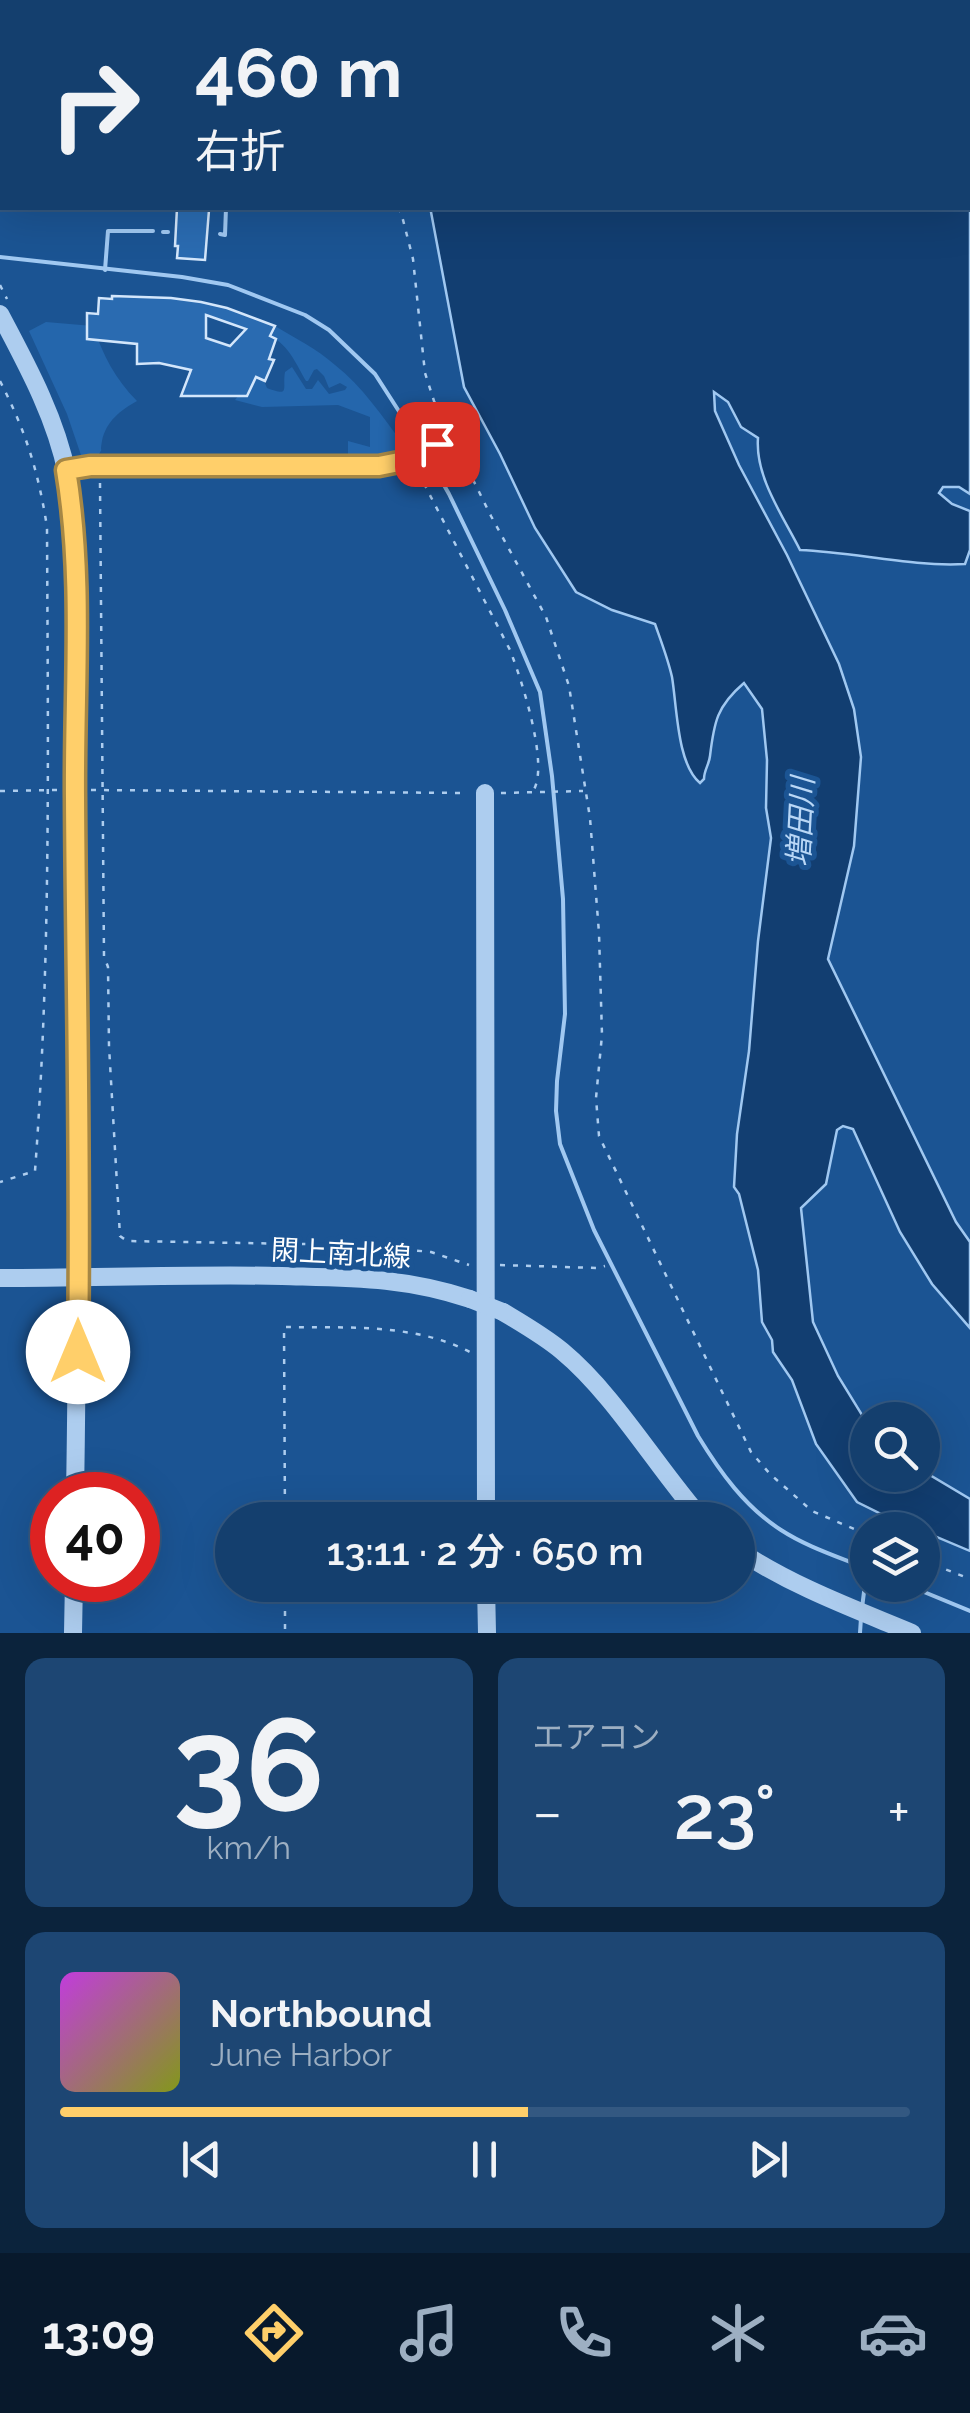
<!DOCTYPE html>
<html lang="ja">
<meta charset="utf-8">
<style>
body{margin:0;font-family:Raleway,"Noto Sans JP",sans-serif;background:#1d4673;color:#f1f3f6;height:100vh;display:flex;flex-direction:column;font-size:38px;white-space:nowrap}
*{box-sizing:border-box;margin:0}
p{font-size:32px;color:#9dafc2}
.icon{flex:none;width:55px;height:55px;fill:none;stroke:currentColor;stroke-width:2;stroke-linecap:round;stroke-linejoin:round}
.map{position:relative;height:1633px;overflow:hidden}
.side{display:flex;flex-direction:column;gap:25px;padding:25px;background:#0b233c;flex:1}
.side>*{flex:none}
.banner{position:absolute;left:0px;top:0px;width:970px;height:210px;box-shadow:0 10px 40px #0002,0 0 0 2px #335881;background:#143f6e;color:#f1f3f6;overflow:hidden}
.buttons{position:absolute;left:850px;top:1402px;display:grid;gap:20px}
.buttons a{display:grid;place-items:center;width:90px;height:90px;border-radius:50%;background:#143f6e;box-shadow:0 10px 40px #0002,0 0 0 2px #335881;font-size:50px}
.speed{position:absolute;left:30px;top:1472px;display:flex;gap:20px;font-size:50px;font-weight:700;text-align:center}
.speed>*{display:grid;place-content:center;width:130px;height:130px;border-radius:50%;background:#143f6e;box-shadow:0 10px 40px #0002,0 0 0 2px #335881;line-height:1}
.speed .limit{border:15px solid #d22;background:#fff;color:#111}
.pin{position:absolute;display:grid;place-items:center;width:85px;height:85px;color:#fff;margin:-42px;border-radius:20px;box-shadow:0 5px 15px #0006}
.me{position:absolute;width:110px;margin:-55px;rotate:0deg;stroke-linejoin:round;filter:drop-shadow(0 0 8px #0008)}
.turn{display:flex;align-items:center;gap:35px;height:210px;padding:0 30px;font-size:45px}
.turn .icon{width:130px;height:130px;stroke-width:2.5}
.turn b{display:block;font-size:70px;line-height:85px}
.big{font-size:75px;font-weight:600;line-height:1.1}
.side .widget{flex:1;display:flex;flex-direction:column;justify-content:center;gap:15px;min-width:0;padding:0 35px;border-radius:20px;background:#1d4673}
.side .dial{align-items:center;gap:0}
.dial b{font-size:130px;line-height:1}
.song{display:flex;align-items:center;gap:30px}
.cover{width:120px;height:120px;border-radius:15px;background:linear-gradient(135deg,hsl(290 70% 55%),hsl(70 70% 35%))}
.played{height:10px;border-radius:5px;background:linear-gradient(90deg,#ffcf6a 55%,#335881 55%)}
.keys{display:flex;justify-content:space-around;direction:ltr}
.heat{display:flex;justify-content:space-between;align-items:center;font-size:55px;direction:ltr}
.side .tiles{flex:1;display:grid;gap:25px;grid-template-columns:1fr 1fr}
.widget:last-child{grid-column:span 2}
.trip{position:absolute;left:215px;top:1502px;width:540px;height:100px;border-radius:50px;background:#143f6e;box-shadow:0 10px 40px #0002,0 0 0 2px #335881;font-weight:600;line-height:100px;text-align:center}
.dock{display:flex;height:160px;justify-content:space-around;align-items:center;background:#08192c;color:#9dafc2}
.dock .icon{width:70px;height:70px}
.dock .on{color:#ffcf6a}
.dock b{font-size:45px;color:#f1f3f6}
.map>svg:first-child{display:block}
.green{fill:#2466ac}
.water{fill:#123e71;stroke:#a0c8f1;stroke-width:2.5}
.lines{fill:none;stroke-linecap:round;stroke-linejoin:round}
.stream{stroke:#a0c8f1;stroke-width:4}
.building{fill:#2a6bb1;stroke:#d3e6fb;stroke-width:2.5;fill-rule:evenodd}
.path{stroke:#adcdef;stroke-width:2.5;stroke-dasharray:5 8;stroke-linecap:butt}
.minor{stroke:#adcdef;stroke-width:18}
.minor-bridge{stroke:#adcdef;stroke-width:18}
.route-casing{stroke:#a68745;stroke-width:25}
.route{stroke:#ffcf6a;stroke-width:18}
.labels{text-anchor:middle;stroke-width:10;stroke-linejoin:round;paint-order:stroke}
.street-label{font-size:28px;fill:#fff;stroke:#1b5493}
.water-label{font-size:30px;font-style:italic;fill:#b9d7f6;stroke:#1b5493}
</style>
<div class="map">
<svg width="970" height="1633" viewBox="0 0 970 1633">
<rect width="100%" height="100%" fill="#1b5493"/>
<g class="green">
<path d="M 46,322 L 93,326 C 103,355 115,379 137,401 C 121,410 106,421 102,441 C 99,457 105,443 97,458 L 83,461 L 67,414 L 29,331 Z"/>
<path d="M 275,326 C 295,338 317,349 335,365 C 362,386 382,416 403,444 L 403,451 L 371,459 L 348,459 L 348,441 L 370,447 L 370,417 L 338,405 L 262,407 L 235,400 L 253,377 L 264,381 L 267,388 C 291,397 282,389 285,372 L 292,367 L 306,389 L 312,389 L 318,380 L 329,394 L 345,390 L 347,387 L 340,383 L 329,388 L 324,376 L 317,369 L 314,370 L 308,381 L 306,381 C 296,364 289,345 270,336 Z"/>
</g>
<path class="water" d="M 0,0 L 970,0 L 970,494 L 959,487 L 943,487 L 939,493 L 952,504 L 970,511 L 970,550 L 965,564 C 910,567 855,552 800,550 C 783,516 755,477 758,438 L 741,427 L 728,402 L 714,392 L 715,411 L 739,465 L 787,555 L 839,664 L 854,709 L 861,757 L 854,846 L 828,959 L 956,1222 L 970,1242 L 970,1328 L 932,1284 L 900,1232 L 853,1129 L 843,1126 L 837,1130 L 826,1184 L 801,1208 L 813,1322 L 838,1376 L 867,1423 L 868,1475 L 922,1475 L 923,1471 L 970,1499 L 970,1551 L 894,1519 L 884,1529 L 880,1528 L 881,1514 L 857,1502 L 816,1444 L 792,1380 L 773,1352 L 772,1340 L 762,1322 L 758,1270 L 739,1194 L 734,1187 L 737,1134 L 749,1051 L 758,941 L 771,838 L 766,808 L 767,760 L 762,709 L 744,683 C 717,706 714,722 710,756 C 709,765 704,770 704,779 L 700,783 C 677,764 677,707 672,677 C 668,659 661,641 655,624 L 612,610 L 576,592 L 535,528 L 500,454 L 464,387 L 431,212 L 432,208 L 968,208 L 968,2 L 2,2 L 2,39 L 0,37 Z"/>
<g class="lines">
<g class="stream">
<polyline points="163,232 168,232"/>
<polyline points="220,234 225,235 226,208"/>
<polyline points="0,257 182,277 228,285 305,315 329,330 375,374 420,444"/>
<polyline points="105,270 108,231 153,231"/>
<path d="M 428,457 L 449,494 L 505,610 L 540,692 L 552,776 L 563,899 L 565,1014 L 557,1081 L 556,1111 L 560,1144 L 594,1230 L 698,1436 C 720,1472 745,1507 781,1530 C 807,1547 839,1557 868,1569"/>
<polyline points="907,1585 970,1611"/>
<polyline points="862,1608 867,1568"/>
<polyline points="860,1633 861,1618"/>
</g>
</g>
<g class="building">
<polygon points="177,208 209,210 205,260 177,258 178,246 175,246"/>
<path d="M 112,296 L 171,298 L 201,302 L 227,308 L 275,326 L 270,336 L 276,339 L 269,359 L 274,360 L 265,381 L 256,377 L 247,396 L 181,396 L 191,370 L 159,363 L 137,364 L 137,344 L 87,339 L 87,313 L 98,314 L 99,298 L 112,299 ZM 206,315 L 246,329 L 230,346 L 206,338 Z"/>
</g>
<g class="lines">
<g class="path">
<polyline points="0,161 2,160"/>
<polyline points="397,208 401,212 413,259 425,373 434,401 491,516 546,617 569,686 590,818 599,933 602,1035 596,1098 599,1136 751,1452 770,1474 812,1511 868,1535"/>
<polyline points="0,285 7,299"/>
<path d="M 0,381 C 26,432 38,470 47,527 C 48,742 51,957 35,1171 L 0,1182"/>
<path d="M 418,472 L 510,650 C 521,678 550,766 533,791"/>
<polyline points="100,483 104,956 108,967 109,1046 120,1236 127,1241 359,1245 431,1252 469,1265"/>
<polyline points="91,790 468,793"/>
<polyline points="0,791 58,790"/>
<polyline points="501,793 583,791"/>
<polyline points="500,1265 597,1268 605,1266"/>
<path d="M 285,1520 L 284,1327 C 347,1328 413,1323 470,1352"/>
<polyline points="922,1560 970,1579"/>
<polyline points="285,1585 285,1633"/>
</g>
<g class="minor">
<path d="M 0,314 C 27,365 56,418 67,474 C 77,527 76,579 76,633 C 75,688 74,744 74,799 C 77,1031 79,1263 75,1495"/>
<polyline points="66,470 91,465 379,466 399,461 437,444"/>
<polyline points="485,793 486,1520"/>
<path d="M 0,1278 C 94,1278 188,1274 282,1276 C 351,1278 403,1277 470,1299"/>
<path d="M 503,1312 C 523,1324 544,1336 562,1351 C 615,1395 657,1468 703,1520"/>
<path d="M 738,1550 C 792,1586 852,1608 912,1633"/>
<polyline points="486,1585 487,1633"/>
<polyline points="73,1633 74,1580"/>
</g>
<polyline class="minor-bridge" points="470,1299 503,1312"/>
</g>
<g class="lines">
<g class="route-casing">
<path id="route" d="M 78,1352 C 81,1167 76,982 75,797 C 74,688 84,578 66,470 L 90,466 L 379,466 L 399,462 L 437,444"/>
</g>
<use href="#route" class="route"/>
</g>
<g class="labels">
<g class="street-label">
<text transform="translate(341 1253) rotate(3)" y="10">閖上南北線</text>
</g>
<g class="water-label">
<text transform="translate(801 822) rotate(-87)" y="10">増田川</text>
</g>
</g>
</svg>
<div class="buttons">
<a><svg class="icon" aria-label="search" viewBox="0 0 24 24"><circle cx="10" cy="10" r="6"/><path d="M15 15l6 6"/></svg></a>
<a><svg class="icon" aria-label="layers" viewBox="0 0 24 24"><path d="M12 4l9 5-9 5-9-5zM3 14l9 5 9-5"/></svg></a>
</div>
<div class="speed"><div class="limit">40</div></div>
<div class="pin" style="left:437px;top:444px;background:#d93025"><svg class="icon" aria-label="arrive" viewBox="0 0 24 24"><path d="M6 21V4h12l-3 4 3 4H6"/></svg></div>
<svg class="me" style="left:78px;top:1352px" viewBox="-20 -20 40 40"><circle r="19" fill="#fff"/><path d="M0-13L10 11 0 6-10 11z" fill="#ffcf6a"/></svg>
<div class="trip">13:11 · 2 分 · 650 m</div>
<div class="banner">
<div class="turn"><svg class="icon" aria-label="right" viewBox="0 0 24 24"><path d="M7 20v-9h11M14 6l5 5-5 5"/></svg><div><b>460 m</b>右折</div></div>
</div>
</div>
<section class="side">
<div class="tiles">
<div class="widget dial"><b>36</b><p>km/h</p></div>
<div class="widget"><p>エアコン</p>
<div class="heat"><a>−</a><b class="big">23°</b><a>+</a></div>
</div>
<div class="widget">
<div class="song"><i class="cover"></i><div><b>Northbound</b><p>June Harbor</p></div></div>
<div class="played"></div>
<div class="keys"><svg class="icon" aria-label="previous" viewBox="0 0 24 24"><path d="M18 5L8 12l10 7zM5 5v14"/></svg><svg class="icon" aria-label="pause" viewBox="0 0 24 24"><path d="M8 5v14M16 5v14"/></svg><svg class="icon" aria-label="next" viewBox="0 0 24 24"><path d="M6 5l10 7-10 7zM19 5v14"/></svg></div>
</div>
</div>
</section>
<nav class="dock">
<b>13:09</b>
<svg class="icon on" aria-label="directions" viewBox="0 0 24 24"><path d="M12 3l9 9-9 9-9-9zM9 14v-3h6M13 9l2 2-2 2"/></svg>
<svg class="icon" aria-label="music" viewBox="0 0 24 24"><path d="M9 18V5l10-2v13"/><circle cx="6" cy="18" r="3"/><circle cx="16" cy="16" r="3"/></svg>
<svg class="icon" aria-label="phone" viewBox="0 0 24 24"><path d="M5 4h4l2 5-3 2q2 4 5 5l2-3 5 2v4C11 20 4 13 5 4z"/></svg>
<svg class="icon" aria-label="climate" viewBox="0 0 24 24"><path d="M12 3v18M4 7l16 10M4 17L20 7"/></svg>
<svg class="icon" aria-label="car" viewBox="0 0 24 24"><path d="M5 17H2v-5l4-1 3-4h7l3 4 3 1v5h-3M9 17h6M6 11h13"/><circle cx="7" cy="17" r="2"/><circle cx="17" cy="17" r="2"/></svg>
</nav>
